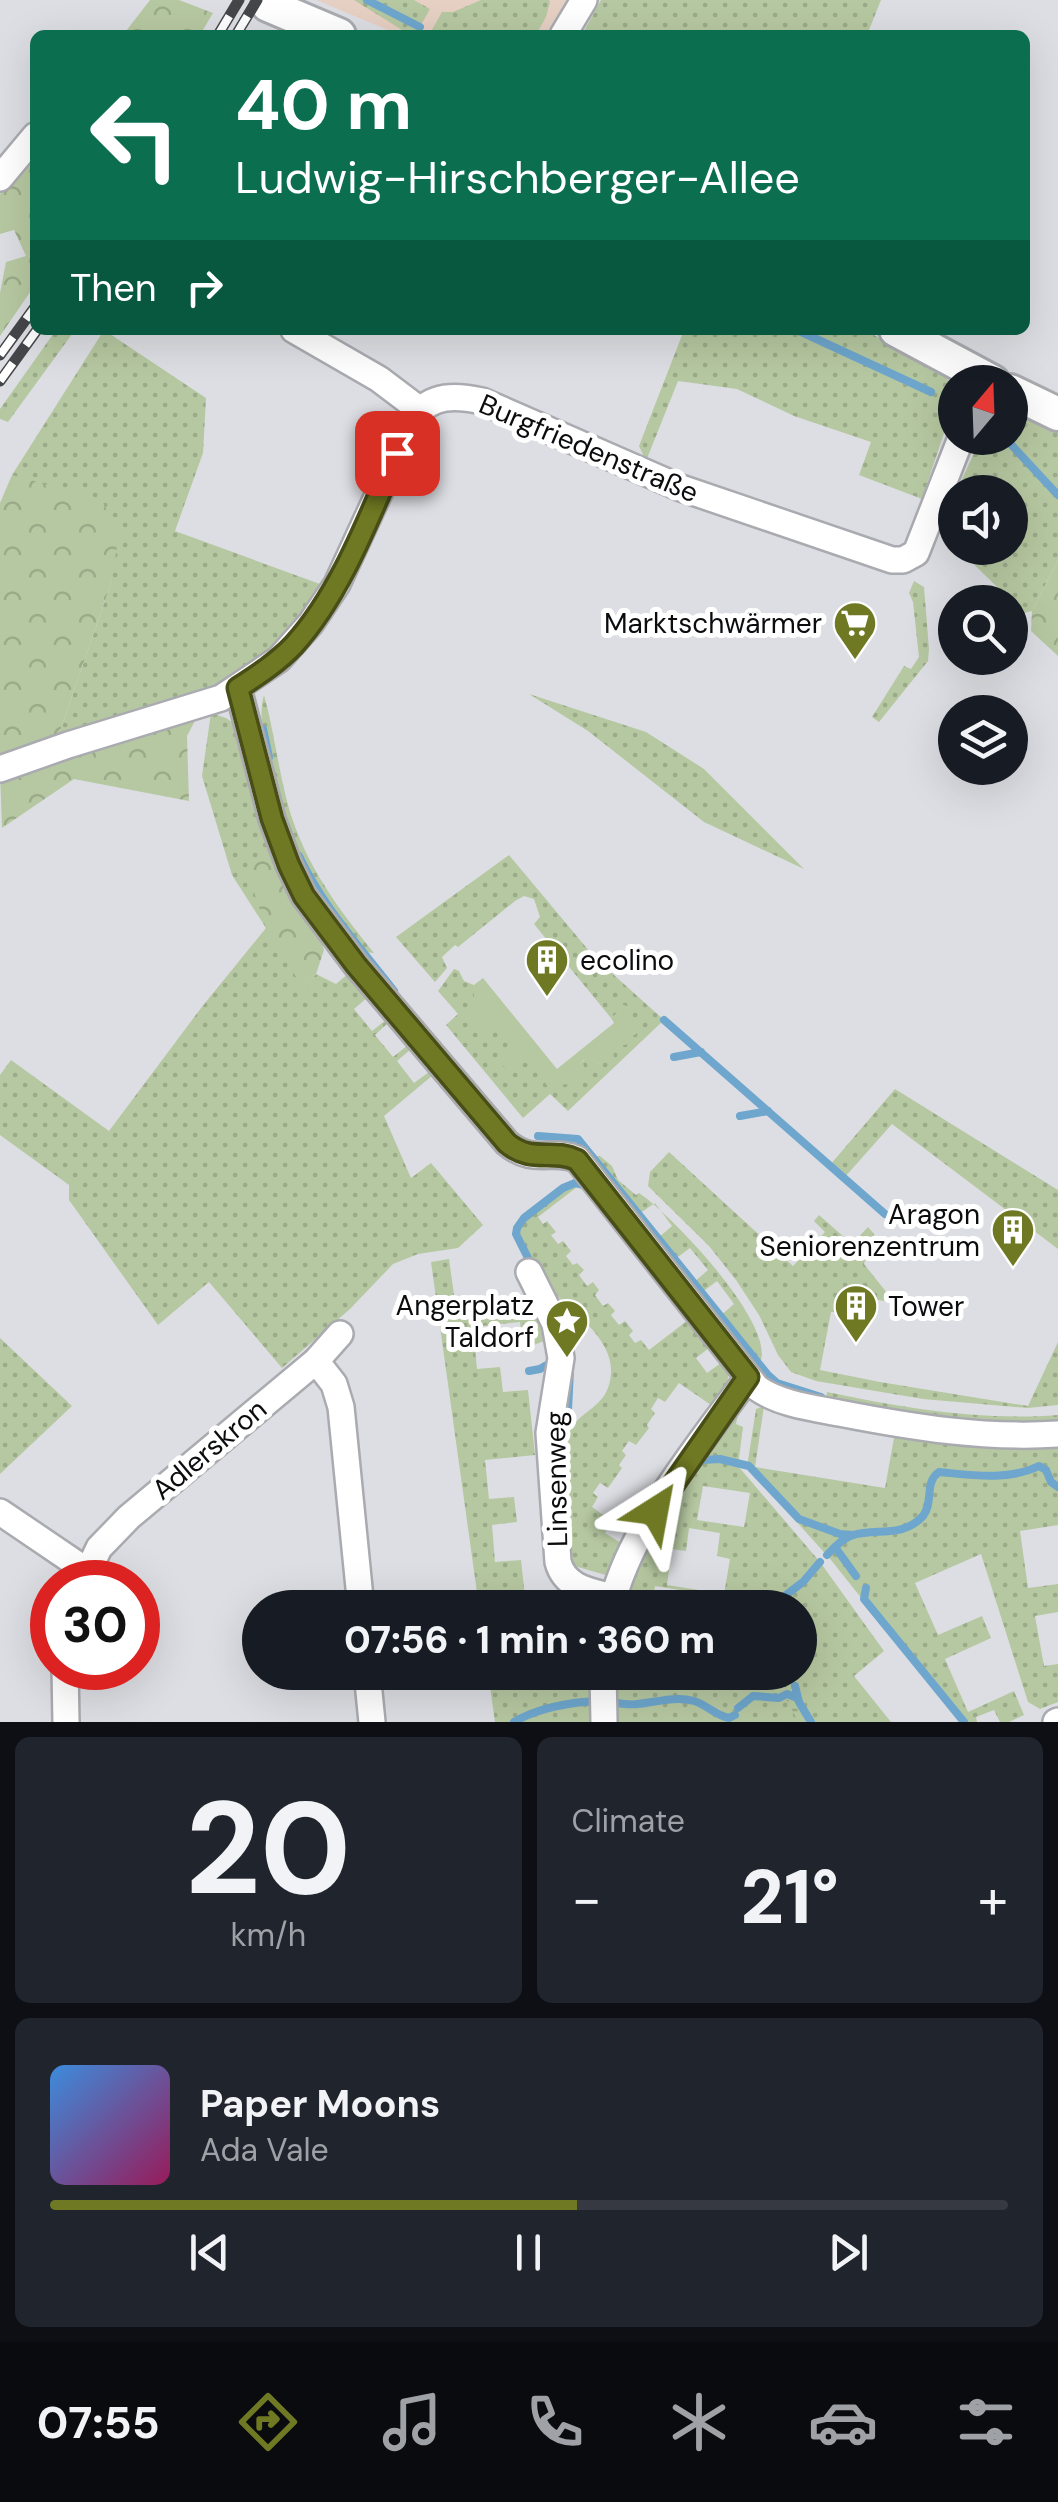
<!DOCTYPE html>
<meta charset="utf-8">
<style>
body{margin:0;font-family:"DM Sans",sans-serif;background:#20242c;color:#f1f3f6;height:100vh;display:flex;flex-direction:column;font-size:38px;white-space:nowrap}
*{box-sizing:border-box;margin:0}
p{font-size:32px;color:#9ea1a6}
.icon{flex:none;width:55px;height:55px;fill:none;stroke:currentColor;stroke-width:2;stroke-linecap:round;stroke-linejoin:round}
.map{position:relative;height:1722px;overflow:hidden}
.details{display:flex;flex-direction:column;gap:15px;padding:15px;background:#0d0f14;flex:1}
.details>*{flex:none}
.guide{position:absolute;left:30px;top:30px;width:1000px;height:305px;border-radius:15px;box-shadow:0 10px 40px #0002;background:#0b6e4f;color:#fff;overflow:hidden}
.needle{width:65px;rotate:19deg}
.tools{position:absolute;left:938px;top:365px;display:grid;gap:20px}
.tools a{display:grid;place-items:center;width:90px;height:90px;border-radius:50%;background:#171b24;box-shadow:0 10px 40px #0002;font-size:50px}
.speed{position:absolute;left:30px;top:1560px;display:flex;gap:20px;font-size:50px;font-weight:700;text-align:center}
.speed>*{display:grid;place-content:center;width:130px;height:130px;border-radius:50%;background:#171b24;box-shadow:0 10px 40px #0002;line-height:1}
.speed .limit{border:15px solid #d22;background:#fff;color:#111}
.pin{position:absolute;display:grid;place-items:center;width:85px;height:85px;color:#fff;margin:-42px;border-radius:20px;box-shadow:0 5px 15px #0006}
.me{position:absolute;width:110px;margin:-55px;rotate:34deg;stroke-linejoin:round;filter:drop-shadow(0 0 8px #0008)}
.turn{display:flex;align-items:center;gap:35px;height:210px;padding:0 40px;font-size:45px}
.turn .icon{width:130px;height:130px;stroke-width:2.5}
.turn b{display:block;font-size:70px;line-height:85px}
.then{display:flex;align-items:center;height:95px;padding:0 40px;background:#0003;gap:20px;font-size:38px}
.big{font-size:75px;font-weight:800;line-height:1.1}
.details .tile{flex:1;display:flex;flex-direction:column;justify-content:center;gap:15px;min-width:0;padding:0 35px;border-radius:15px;background:#20242c}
.details .dial{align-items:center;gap:0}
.dial b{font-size:130px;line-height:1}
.song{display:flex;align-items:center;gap:30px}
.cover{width:120px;height:120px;border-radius:15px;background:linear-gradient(135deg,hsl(210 70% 55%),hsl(330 70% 35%))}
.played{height:10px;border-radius:5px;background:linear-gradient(90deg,#6f7822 55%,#363941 55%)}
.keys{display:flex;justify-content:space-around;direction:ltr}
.heat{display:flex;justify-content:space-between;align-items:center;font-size:55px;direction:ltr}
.details .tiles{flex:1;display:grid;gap:15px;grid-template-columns:1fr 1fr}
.tile:last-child{grid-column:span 2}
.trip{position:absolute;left:242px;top:1590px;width:575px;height:100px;border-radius:50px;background:#171b24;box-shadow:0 10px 40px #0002;font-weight:800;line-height:100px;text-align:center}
.tab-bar{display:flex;height:160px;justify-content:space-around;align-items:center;background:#090b0e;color:#9ea1a6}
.tab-bar .icon{width:70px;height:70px}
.tab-bar .selected{color:#6f7822}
.tab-bar b{font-size:45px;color:#f1f3f6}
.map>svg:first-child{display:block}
.commercial{fill:#e6cfc3}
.grass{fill:url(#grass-dots);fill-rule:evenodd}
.forest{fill:url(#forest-crowns)}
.wetland{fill:url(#wetland-marsh)}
.park{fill:#b6c8a1}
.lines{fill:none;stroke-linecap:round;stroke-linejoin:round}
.stream{stroke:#6ea6cd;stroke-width:8}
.minor-casing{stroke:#aaabb0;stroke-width:30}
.major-casing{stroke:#aaabb0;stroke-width:38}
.minor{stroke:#fff;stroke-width:25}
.major{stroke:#fff;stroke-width:32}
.rail-casing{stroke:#454649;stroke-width:11}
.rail{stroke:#fff;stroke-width:8;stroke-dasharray:22;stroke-linecap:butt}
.route-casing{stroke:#484e16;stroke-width:25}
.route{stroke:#6f7822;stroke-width:18}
.labels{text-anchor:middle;stroke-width:10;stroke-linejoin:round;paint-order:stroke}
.street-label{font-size:28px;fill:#0b0c0e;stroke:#fff}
.poi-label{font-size:28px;fill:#0b0c0e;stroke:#fff;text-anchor:end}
</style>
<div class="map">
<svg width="1058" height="1722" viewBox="0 0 1058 1722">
<defs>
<pattern id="grass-dots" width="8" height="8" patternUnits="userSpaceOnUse" patternTransform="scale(2.5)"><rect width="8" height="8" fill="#b6c8a1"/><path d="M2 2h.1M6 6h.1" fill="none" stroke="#9bab89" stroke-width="1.8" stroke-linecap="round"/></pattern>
<pattern id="forest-crowns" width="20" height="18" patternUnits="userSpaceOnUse" patternTransform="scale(2.5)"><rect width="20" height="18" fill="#b6c8a1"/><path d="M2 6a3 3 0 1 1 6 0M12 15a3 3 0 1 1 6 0" fill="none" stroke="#9bab89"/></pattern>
<pattern id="wetland-marsh" width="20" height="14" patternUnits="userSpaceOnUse" patternTransform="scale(2.5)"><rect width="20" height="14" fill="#b6c8a1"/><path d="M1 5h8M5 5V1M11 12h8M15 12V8" fill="none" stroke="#9bab89"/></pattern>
</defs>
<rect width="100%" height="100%" fill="#dddee3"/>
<polygon class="commercial" points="316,0 584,0 563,35 400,35"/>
<g class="grass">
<polygon points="354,0 414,0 430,9 418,30 426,35 410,35"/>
<polygon points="481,0 549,0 550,2 546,17 536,35 429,35 442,12 453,12"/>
<polygon points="601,0 881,0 867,35 582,35"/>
<polygon points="56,330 75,330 8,422 0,419 0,409"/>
<path d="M 104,330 L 206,398 L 203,453 L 175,531 L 320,584 C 299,619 271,654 236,675 C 182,706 116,712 59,734 L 110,586 L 112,570 L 12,475 Z"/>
<polygon points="684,330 797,330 812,337 816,330 865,330 941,373 952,384 955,400 922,499 859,475 871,442 794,416 737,389 678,381 646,461 639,446"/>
<polygon points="1010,410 1021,410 1058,423 1058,560 1032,611 1024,613 957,548 1010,548 1010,492 956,492 981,438 1010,438"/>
<polygon points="914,581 924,587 929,649 928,661 879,722 872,717 904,666 911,669 919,657 913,602 909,593"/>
<polygon points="529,694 646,732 704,769 804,869 704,822 588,731"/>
<path d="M 264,695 C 273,727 277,760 285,793 C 299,855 334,904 374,953 L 364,952 C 330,911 300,869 283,818 C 276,798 273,777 269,757 C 264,736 258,715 264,695 Z"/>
<polygon points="211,713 226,718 235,724 271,849 304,989 316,974 336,984 349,973 368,997 354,1009 372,1031 387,1019 389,1022 375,1035 393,1057 408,1045 411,1049 397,1061 414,1083 429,1072 433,1075 384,1116 411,1178 431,1163 483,1225 458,1248 418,1254 393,1264 350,1309 282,1368 209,1282 158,1325 69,1200 69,1185 0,1135 0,1075 11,1060 109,1131 201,1008 266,928 232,875 202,776"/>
<polygon points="509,855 595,958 664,1020 568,1111 550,1094 523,1118 446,1025 458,1014 438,991 454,969 459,971 464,981 474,985 474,1004 497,1026 523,1060 546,1075 582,1062 587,1057 600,1064 612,1047 618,1013 611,1018 534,924 540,917 534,899 524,896 515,901 458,947 455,945 442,957 447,968 435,982 396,937"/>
<polygon points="895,1089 1058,1190 1058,1249 892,1124 844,1178 830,1165"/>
<polygon points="669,1152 793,1266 825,1232 814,1221 819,1215 852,1244 868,1227 874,1234 864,1264 895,1303 840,1293 836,1312 831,1312 820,1370 880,1382 1028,1406 1058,1342 1058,1405 1028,1408 923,1399 816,1381 791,1372 778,1355 759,1315 736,1280 709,1246 648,1186 650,1172"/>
<path d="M 592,1156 L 600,1156 L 612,1166 L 618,1180 L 636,1195 L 639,1193 C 670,1213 781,1329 759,1365 L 720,1316 L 734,1304 L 717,1281 L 701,1293 L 693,1283 L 708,1270 L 690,1248 L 675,1259 L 658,1238 L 672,1226 L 655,1203 L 639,1214 Z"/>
<path d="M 575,1183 L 581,1184 L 538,1217 L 543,1224 L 547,1221 L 556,1232 L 551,1235 L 558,1244 L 563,1241 L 571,1251 L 566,1256 L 573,1265 L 577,1263 L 584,1270 L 579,1275 L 587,1286 L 593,1282 L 599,1290 L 595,1295 L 603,1306 L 608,1303 L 615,1311 L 611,1315 L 619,1325 L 625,1321 L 633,1331 L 629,1335 L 635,1343 L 641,1340 L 649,1350 L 692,1317 L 713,1345 L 696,1358 L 707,1373 L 725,1360 C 734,1378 724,1391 711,1405 L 679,1383 L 665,1402 L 658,1398 L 651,1409 L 655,1413 L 647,1425 L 649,1428 L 636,1445 L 629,1441 L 622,1451 L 626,1455 L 619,1465 L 622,1468 L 608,1488 L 600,1483 L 593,1493 L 598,1497 L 592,1507 L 613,1522 L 605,1533 L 624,1545 L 609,1576 L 571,1565 C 568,1534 561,1462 569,1434 C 577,1409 609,1410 611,1373 C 613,1338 572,1312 550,1289 C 539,1277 531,1265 523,1251 C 520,1245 515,1237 516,1230 C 518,1220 529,1214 537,1208 C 549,1199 560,1188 575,1183 Z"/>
<polygon points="449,1259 457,1316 524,1309 529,1301 547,1334 544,1341 523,1349 520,1322 473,1327 477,1369 500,1367 503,1392 528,1390 535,1455 485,1460 489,1499 514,1497 517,1522 492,1525 495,1562 521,1560 526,1607 479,1607 431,1262"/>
<polygon points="0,1338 72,1406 0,1474"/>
<path d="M 827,1392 C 903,1408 980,1421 1058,1415 L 1058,1422 C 980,1428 903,1412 826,1399 Z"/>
<path d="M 740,1406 L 736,1424 L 743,1427 L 738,1466 L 820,1562 L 884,1651 L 854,1676 L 891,1722 L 613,1722 L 612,1673 L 800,1672 L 800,1608 L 684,1607 L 686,1591 L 655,1586 L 652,1607 L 622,1607 C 645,1532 695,1470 740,1406 ZM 703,1486 L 750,1493 L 744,1527 L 697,1520 ZM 689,1528 L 720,1533 L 717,1556 L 730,1559 L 724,1594 L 667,1585 L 672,1549 L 686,1551 Z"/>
<polygon points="764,1406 755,1467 885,1488 895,1432 1058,1444 1058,1525 1020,1531 1028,1588 1058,1584 1058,1612 1035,1616 1044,1666 1058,1664 1058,1702 1040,1709 1028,1702 981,1554 915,1583 938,1635 982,1616 991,1638 945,1659 968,1712 1014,1691 1024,1715 1009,1722 1000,1722 994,1710 976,1717 977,1722 960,1722 831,1560 747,1467 756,1409"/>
<polygon points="488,1673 589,1673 589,1677 593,1680 592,1722 495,1722"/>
</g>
<g class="forest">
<polygon points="150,0 179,0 213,13 200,35 123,35"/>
<polygon points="35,159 35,285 0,336 0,293 6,262 26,256 14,230 0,234 0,194"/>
<polygon points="12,475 101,499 119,535 110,586 59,734 0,754 0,503"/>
<polygon points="1058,560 1058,656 1031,631 1032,611"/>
<polygon points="198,715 187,736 189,801 74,779 2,828 0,773"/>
<polygon points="271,849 296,902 321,940 324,950 316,974 304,990 266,928 247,871"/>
</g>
<path class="wetland" d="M 790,1685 L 798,1685 L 805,1708 L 815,1722 L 798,1722 L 788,1701 C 775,1700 754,1697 744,1706 C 739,1710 736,1716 732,1720 L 724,1721 L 715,1716 L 718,1713 L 728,1715 C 756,1686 754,1695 790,1694 Z"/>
<g class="park">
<polygon points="483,978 557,1069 614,1023 611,1018 617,1013 614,1009 620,1004 631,1007 632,1020 637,1027 636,1034 629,1038 629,1044 613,1047 614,1057 600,1064 588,1058 582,1061 586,1071 577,1084 546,1085 545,1075 523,1061 508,1069 499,1063 509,1043 497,1027 475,1028 467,1012 474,1004 474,985"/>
<polygon points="665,1695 696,1699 718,1709 721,1718 692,1703 667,1702 639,1707 638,1701"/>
</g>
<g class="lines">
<g class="stream">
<polyline points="367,0 420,27"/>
<polyline points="797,330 931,392"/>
<polyline points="1005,438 1058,495"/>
<polyline points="263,729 269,757"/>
<path d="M 299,856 C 322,906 361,948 394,991"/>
<polyline points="664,1020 885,1214"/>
<polyline points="674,1057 701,1052"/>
<polyline points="740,1116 768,1111"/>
<polyline points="538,1136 578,1139 768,1375 777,1383 821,1397"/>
<polyline points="533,1268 516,1234 517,1228 524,1218 563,1188 575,1183 586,1186"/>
<polyline points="529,1371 540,1369 552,1362"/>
<polyline points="560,1440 568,1410 570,1370"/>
<polyline points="696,1467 702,1460 720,1459 749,1466 799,1519 840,1534 853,1535"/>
<polyline points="835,1547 856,1576"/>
<path d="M 827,1555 C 835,1547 843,1538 853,1535 C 877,1528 903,1538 923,1516 C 934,1502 924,1482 939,1472 C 972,1475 1008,1481 1039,1466 L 1046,1470 L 1051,1482 L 1058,1487"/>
<polyline points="866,1588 864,1599 964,1722"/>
<polyline points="769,1608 803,1582 820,1562"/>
<polyline points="795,1686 799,1702 811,1722"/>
<polyline points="738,1708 753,1696 779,1698 787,1694 797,1698"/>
<path d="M 514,1722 C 538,1708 571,1702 599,1701 C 612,1701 625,1706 638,1704 C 657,1702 675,1696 694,1701 C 707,1705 715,1715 729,1718 L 735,1715"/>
</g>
<g class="minor-casing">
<g id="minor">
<polyline points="563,35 584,0"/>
<polyline points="0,178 35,136"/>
<polyline points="294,330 379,379 420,410"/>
<path d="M 238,688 L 272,819 L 289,865 L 304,896 L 356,965 L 507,1143 C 534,1166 551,1148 577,1159 L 757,1388 C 780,1404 813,1408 839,1413 C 911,1427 985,1439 1058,1434"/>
<path d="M 0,769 L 68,745 L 221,698 L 279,659 L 311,623 L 337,584 L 414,417 C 432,394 456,395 482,401 L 681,488 L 892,560 L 903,560 L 916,553 L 961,438"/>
<path d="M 529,1272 L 555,1324 L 561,1358 L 549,1433 L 558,1562 C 565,1588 590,1591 613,1597"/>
<polyline points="316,1361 334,1384 341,1407 361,1608"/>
<polyline points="0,1512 87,1571"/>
<polyline points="83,1582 99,1548 129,1517 316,1361 340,1334"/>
<path d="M 611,1608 C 629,1527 701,1444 748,1377"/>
<polyline points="65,1668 66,1722"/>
<polyline points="367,1672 372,1722"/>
<polyline points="603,1672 604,1722"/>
<polyline points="1056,1722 1058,1721"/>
</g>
</g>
<g class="major-casing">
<g id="major">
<polyline points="268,5 339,35"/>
<polyline points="896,330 993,382"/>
<polyline points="1010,391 1058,414"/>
</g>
</g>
<use href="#minor" class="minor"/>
<use href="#major" class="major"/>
<g class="rail-casing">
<g id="rail">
<polyline points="218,35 239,0"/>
<polyline points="236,35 257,0"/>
<polyline points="0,355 35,307"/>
<polyline points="0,381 37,330"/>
</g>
</g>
<use href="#rail" class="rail"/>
</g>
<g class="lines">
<g class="route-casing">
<path id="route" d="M 397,453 C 369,517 341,593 294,645 C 278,662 258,675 238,688 L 272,819 L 289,865 L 304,896 L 356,965 L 507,1143 C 532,1164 552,1148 577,1160 L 748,1377 L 655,1511"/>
</g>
<use href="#route" class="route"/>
</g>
<defs>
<g id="supermarket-pin" transform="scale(2.25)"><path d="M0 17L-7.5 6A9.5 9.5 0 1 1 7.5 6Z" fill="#6f7822" stroke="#fff"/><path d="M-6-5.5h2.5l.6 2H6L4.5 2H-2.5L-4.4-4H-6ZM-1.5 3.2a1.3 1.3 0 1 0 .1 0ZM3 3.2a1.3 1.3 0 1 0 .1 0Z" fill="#fff"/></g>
<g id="building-pin" transform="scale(2.25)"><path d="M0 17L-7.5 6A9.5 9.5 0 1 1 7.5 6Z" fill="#6f7822" stroke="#fff"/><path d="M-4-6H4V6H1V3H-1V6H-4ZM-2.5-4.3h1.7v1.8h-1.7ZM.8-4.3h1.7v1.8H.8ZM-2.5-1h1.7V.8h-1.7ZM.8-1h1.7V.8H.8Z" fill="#fff"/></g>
<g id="sight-pin" transform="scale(2.25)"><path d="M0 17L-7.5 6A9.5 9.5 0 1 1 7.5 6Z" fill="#6f7822" stroke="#fff"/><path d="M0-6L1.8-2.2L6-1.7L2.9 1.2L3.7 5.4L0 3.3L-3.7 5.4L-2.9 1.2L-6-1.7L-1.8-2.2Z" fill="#fff"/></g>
</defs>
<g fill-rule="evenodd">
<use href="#supermarket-pin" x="855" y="623"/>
<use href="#building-pin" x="547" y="960"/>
<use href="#building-pin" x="1013" y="1230"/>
<use href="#building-pin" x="856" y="1306"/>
<use href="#sight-pin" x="567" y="1321"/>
</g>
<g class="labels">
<g class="street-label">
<text transform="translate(589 448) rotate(23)" y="10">Burgfriedenstraße</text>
<text transform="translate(209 1449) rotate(-40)" y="10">Adlerskron</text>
<text transform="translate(556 1479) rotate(-91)" y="10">Linsenweg</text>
</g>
<g class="poi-label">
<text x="822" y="633">Marktschwärmer</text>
<text x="580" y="970" text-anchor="start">ecolino</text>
<text x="980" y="1224">Aragon<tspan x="980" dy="32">Seniorenzentrum</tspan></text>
<text x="534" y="1315">Angerplatz<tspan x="534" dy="32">Taldorf</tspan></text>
<text x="888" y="1316" text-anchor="start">Tower</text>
</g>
</g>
</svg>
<div class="tools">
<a><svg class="needle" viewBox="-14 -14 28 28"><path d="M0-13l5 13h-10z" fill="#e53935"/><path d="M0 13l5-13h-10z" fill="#9ea1a6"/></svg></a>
<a><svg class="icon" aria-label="sound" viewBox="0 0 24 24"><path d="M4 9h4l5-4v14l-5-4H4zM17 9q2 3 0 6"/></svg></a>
<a><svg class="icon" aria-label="search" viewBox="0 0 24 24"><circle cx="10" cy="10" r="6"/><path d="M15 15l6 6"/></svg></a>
<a><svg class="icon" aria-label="layers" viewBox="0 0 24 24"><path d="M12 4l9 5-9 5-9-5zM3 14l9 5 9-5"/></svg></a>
</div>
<div class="speed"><div class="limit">30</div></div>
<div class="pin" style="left:397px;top:453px;background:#d93025"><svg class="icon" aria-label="arrive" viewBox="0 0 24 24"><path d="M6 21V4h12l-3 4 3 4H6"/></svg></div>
<svg class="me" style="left:655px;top:1511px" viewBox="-20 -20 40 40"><path d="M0-17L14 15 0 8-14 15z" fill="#6f7822" stroke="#fff" stroke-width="4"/></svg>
<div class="trip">07:56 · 1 min · 360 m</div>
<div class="guide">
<div class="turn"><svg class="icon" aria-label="left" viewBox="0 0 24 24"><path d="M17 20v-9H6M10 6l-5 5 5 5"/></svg><div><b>40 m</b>Ludwig-Hirschberger-Allee</div></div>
<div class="then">Then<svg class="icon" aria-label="right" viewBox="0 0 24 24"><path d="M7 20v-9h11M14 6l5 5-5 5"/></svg></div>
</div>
</div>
<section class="details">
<div class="tiles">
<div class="tile dial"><b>20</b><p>km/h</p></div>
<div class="tile"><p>Climate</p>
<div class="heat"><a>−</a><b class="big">21°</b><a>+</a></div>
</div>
<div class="tile">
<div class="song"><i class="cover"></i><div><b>Paper Moons</b><p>Ada Vale</p></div></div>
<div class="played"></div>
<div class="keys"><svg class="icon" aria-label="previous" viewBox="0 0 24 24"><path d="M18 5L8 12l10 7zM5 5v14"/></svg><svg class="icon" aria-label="pause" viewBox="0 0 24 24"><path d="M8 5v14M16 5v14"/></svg><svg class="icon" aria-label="next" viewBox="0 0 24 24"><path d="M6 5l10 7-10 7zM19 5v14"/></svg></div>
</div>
</div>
</section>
<nav class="tab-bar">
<b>07:55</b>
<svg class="icon selected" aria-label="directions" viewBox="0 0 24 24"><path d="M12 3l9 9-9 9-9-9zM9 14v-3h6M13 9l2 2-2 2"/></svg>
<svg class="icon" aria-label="music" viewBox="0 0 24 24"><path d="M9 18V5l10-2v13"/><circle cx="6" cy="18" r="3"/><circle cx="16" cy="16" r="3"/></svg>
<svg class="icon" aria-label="phone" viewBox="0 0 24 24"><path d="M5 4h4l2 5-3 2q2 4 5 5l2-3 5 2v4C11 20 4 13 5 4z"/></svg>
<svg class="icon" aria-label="climate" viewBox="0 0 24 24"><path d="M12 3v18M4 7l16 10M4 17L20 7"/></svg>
<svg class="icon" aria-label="car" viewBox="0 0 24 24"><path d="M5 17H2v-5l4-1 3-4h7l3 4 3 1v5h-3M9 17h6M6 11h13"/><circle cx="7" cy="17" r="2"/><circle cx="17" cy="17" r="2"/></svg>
<svg class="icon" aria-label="filters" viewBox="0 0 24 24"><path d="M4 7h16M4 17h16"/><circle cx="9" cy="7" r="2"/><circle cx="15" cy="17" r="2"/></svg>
</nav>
